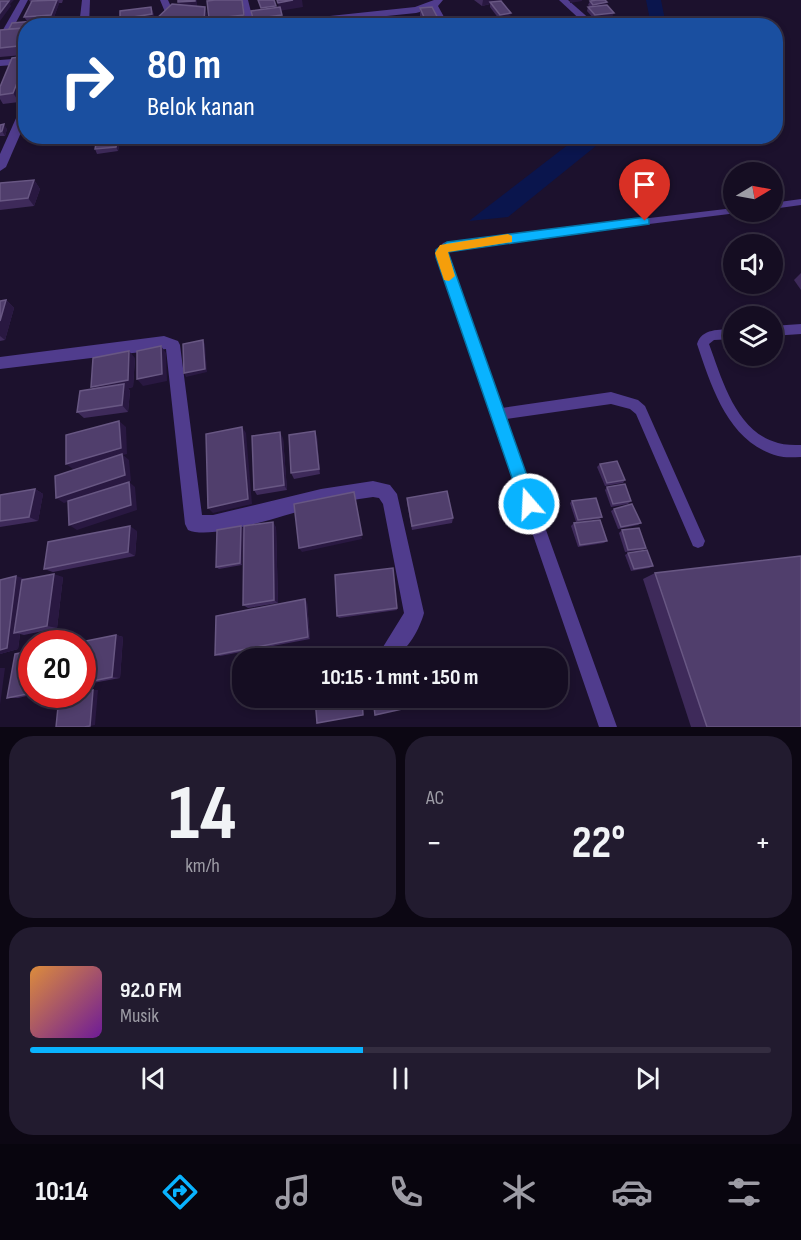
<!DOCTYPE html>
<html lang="id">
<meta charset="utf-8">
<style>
body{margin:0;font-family:"Sofia Sans Condensed",sans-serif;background:#221b2f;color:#f1f3f6;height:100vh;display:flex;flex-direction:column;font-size:22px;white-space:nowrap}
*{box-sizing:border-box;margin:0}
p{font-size:20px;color:#9d9ca5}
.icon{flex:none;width:33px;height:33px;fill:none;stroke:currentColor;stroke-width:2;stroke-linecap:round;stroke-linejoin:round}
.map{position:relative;height:727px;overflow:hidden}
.side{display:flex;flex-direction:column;gap:9px;padding:9px;background:#0c0713;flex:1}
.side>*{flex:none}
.guide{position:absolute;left:18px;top:18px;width:765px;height:126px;border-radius:24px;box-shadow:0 3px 9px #0003,0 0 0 2px #342d40;background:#1a4fa0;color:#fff;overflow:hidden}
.needle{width:39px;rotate:80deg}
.tools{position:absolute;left:723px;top:162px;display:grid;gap:12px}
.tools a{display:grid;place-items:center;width:60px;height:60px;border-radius:50%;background:#150d22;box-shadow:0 3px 9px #0003,0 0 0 2px #342d40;font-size:30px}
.speed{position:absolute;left:18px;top:630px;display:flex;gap:12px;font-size:30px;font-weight:700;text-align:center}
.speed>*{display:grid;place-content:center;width:78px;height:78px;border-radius:50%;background:#150d22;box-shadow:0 3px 9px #0003,0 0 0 2px #342d40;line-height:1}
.speed .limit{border:9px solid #d22;background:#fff;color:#111}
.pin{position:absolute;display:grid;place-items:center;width:51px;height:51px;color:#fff;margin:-62px -26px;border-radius:50% 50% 50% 0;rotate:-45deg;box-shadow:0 0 6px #0007}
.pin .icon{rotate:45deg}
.me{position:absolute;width:66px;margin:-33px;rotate:341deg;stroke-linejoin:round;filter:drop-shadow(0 0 4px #0008)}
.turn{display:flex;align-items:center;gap:21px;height:126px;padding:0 30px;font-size:27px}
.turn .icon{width:78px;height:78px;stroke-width:2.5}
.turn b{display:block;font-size:42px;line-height:51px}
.big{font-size:45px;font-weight:700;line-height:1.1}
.side .widget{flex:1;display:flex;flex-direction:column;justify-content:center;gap:9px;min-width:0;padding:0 21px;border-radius:24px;background:#221b2f}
.side .dial{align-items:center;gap:0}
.dial b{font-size:78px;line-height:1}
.song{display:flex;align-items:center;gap:18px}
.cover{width:72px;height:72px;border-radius:9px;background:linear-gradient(135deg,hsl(30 70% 55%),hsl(280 70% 35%))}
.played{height:6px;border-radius:3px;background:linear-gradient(90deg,#09b3ff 45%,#342d40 45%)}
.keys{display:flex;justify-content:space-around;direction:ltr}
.heat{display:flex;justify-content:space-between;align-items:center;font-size:33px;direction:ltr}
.side .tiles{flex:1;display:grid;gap:9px;grid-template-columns:1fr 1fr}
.widget:last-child{grid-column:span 2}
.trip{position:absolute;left:232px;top:648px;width:336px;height:60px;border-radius:24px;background:#150d22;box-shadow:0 3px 9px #0003,0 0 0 2px #342d40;font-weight:700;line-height:60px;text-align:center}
.tabs{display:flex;height:96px;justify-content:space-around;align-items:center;background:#08050e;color:#9d9ca5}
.tabs .icon{width:42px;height:42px}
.tabs .on{color:#09b3ff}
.tabs b{font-size:27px;color:#f1f3f6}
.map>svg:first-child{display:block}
.water{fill:#0a154d}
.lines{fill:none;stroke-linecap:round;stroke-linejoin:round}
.lane{fill:#503c8d;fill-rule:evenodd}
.street{fill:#503c8d;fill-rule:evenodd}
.wall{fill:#3e2a5a}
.shaded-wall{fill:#291841}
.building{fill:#503e6c;stroke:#685783;stroke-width:1.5}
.route{fill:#09b3ff;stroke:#0674a6;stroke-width:1.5}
.slow{fill:#f59e0b}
</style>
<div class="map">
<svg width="801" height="727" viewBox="0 0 801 727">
<rect width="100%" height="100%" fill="#1c112d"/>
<g class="water">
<polygon points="646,0 661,0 666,25 651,25"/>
<polygon points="578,137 607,137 508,217 469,221"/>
</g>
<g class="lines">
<g class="lane">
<polygon points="801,199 801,205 772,209 772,203"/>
<polygon points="734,208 734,212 739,212 737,213 450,249 446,254 502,408 611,392 638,400 645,406 705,541 703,546 698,548 693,546 636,414 630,409 611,404 506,419 617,727 599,727 436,253 443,243 447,242"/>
<polygon points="801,324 801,334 772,336 772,326"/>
<path d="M 734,329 L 734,339 L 714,340 L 709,344 C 722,379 736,432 778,443 C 785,445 794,445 801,445 L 801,457 C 794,457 785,458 778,456 C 728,442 712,388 697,344 C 702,328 719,330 734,329 Z"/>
</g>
<g class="street">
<polygon points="20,0 28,0 5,43 0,46 0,35"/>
<polygon points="82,0 90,0 89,26 79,26"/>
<polygon points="160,0 168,0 174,13 160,26 150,26 165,12"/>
<polygon points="240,0 248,0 254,24 415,7 434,0 443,0 438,6 449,26 440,26 431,9 416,13 289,26 245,26"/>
<polygon points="559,0 568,0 592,21 592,25 586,25"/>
<polygon points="26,58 26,64 0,66 0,60"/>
<polygon points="26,104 26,121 6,167 0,171 0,154 21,107"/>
<path d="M 164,336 L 178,341 L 180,345 L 202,515 L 213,515 L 321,489 L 373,481 L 390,485 L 397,494 L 424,613 C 420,628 408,651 393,657 L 386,654 L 383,647 L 404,613 L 383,504 L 379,498 L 373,497 C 355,500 336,502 318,506 C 289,513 213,541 188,530 L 185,524 L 166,349 L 0,369 L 0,357 Z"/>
</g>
</g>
<g class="wall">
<polygon points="29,0 63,0 62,3 59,3 53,20 46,20 48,24 26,26 26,54 24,52 23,55 0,57 0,30 9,29 27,21 24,17 31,3"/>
<polygon points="178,0 197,0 197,7 205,7 207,16 207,26 156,26 155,23 137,26 123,26 151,7 154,15 155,20 179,5"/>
<polygon points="474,0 503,0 500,1 510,17 499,19 490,7 490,4 482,6"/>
<polygon points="590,1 607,5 612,17 594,19 587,11 588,7 590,7 588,5"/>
<polygon points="420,8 442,26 424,26 420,17"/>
<polygon points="26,56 19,102 3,104 0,99 0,95"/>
<polygon points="0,125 7,129 5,136 0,136"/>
<polygon points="118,137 120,141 118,151 97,154 95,149"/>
<polygon points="34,180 40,189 34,206 0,210 0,183"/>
<polygon points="801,273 801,290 794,280"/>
<polygon points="6,300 14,308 5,340 0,341 0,301"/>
<polygon points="135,358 133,387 128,388 130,391 128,412 84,418 77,412 93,389 91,387"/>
<polygon points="317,437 320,474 294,479 291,473"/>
<polygon points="283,438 287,490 257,495 254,490"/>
<polygon points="600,464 625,480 623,483 605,486 597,467"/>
<polygon points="607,487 631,501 628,504 611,507 605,490"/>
<polygon points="35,489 43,494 38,521 0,527 0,495"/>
<polygon points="407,498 453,518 452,523 412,530 407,503"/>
<polygon points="572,501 602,517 599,519 576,522 570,503"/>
<polygon points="614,509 641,523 638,525 618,529 611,511"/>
<polygon points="574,523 607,541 604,543 578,547 571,526"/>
<polygon points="276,527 278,603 248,608 243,605"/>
<polygon points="243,528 242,565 219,569 216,567"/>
<polygon points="622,530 646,548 643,550 625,552 619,533"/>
<polygon points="137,531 135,556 53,572 44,569"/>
<polygon points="628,553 653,566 649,568 631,571 625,555"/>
<polygon points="393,568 397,610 339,618 337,616"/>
<polygon points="655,573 801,727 691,727 643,579"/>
<polygon points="63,577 57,628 24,635 20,634 18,649 0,654 25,579"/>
<polygon points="307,602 310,639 220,656 215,655"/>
<polygon points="116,635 123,637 120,678 82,685 82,644"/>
<polygon points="32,651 32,694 35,694 18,698 7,698"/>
</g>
<g class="shaded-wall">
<polygon points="8,0 14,0 10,4 11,6 0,21 0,13 9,1"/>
<polygon points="58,0 59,4 53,20 51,15"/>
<polygon points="197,0 197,9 181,11 178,2"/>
<polygon points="242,0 246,24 233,26 211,26 209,19"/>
<polygon points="293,0 302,0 303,7 279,11 278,3"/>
<polygon points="483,0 503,0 491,4 490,2 490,4 482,6"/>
<polygon points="570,0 582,0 582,1 570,3"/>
<polygon points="607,2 606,7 592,9 593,5"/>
<polygon points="276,6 277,10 262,12 261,8"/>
<polygon points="151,7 154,15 155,23 137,26 123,26 120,19"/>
<polygon points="205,7 207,16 207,26 177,26"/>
<polygon points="511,13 510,17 499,19 500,15"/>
<polygon points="614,13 612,17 594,19 595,15"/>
<polygon points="282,15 283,20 254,23 253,19"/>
<polygon points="25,28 26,49 24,50 24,52 23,55 18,46"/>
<polygon points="26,61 26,84 19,102 13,93"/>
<polygon points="4,124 7,129 5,136 2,131"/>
<polygon points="118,137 120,141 118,151 116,147"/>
<polygon points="34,180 40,189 34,206 28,198"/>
<polygon points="6,300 14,308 5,340 0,336 0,321"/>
<polygon points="203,340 205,344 207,372 186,377 184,373"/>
<polygon points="161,346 166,353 167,381 143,386 137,379"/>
<polygon points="129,351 135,358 133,387 128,388 130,391 128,412 122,405 97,394 91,387"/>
<polygon points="119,421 126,427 127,454 123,455 129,460 131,481 64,503 56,498 122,455 73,469 66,464"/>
<polygon points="242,427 246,433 252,504 213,513 208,508"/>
<polygon points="315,431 317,437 320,474 319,469"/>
<polygon points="280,432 283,438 287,490 284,485"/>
<polygon points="129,482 135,487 137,510 77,530 69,525"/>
<polygon points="35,489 43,494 38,521 29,517"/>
<polygon points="354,492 362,539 302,552 299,548"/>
<polygon points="273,522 276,527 278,603 274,600"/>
<polygon points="130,526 137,531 135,556 128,552"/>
<polygon points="241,526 243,528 242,565 240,563"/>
<polygon points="54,574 63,577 57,628 47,626"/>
<polygon points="16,576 26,579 14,633 20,634 18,649 0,654 0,650"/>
<polygon points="305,599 307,602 310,639 308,637"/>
<polygon points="116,635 123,637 120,678 112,677"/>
<polygon points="0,668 5,668 0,705"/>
<polygon points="93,690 98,690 95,725 90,726"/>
</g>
<g class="building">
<polygon points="57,0 51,15 24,17 32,1"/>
<polygon points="178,0 195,0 195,1 178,2"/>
<polygon points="215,0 242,0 244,15 209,19 207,1"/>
<polygon points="258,0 274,0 276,6 261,8"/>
<polygon points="277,0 293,0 278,3"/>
<polygon points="597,0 605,0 607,2 593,5 590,1"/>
<polygon points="0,1 9,1 0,13"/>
<polygon points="501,1 511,13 500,15 490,2"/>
<polygon points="172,4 205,7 204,22 177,25 154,21"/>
<polygon points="607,5 614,13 595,15 588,7"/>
<polygon points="151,7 152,14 120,19 120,11"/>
<polygon points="280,7 282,15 253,19 251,11"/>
<polygon points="432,7 442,26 428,26 420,8"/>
<polygon points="257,19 261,26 237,25"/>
<polygon points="46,20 44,26 26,26 26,29 25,29 25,28 9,29 12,23"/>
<polygon points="517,21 521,26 507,26 505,23"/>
<polygon points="119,23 120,26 105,26"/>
<polygon points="25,28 18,46 0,48 0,30"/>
<polygon points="26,56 26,61 13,93 0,95 0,87 12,58"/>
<polygon points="4,124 2,131 0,132 0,125"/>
<polygon points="118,137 116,147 95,149 97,139"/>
<polygon points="34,180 28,198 0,201 0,183"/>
<polygon points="6,300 0,321 0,301"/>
<polygon points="203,340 205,369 184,373 183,344"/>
<polygon points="161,346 162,374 137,379 137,351"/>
<polygon points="129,351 128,380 91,387 93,358"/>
<polygon points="124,384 122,405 77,412 80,391"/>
<polygon points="119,421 121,448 66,464 66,435"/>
<polygon points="242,427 248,499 208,508 206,434"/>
<polygon points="315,431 319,469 291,473 289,435"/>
<polygon points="280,432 284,485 254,490 252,436"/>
<polygon points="122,454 125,475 56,498 55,476"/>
<polygon points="617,461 625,480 607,483 600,464"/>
<polygon points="129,482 131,505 69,525 68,501"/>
<polygon points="625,484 631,501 613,504 607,487"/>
<polygon points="35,489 29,517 0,521 0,495"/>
<polygon points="447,491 453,518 412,526 407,498"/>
<polygon points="354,492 362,535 299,548 294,504"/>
<polygon points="596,498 602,517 578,520 572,501"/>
<polygon points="632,504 641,523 621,527 614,509"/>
<polygon points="600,520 607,541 580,545 574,523"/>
<polygon points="273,522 274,600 243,605 244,526"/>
<polygon points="130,526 128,552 44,569 48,542"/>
<polygon points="241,526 240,563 216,567 217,530"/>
<polygon points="639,528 646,548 628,550 622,530"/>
<polygon points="647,550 653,566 634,569 628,553"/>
<polygon points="801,556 801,727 707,727 655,573"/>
<polygon points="393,568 397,608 337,616 335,575"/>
<polygon points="54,574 47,626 14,633 22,580"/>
<polygon points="16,576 7,648 0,650 0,580"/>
<polygon points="305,599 308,637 215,655 216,616"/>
<polygon points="116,635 112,677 82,683 82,644 71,644"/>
<polygon points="416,650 417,658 376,658"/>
<polygon points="32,651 32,693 7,698 15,654"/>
<polygon points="93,690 90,726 84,727 56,727 59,697 73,694 82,694 82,692"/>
<polygon points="315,698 362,698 363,715 317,723"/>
<polygon points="373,698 424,698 425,704 375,715"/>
</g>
<polygon class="route" points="645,217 649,219 649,224 448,252 537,504 535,509 529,512 523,509 521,504 436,257 436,250 447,242"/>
<polygon class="slow" points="508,234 512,236 512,242 448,252 455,276 449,281 444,280 435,253 440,245"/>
</svg>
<div class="tools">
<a><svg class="needle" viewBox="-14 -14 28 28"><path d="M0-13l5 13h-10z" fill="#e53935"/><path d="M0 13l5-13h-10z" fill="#9d9ca5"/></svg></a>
<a><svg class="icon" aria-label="sound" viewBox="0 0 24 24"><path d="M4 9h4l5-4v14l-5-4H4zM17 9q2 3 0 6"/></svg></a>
<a><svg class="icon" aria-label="layers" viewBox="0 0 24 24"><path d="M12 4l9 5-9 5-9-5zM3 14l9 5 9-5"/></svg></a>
</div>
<div class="speed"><div class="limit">20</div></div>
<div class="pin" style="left:645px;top:221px;background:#d93025"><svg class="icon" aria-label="arrive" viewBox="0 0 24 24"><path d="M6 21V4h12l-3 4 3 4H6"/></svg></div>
<svg class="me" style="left:529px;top:504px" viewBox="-20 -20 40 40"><circle r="17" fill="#09b3ff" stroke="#fff" stroke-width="3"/><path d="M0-11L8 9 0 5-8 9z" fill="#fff"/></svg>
<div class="trip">10:15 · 1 mnt · 150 m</div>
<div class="guide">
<div class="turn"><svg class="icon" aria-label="right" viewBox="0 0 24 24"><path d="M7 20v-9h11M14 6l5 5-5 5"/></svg><div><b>80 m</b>Belok kanan</div></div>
</div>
</div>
<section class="side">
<div class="tiles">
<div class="widget dial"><b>14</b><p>km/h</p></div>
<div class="widget"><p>AC</p>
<div class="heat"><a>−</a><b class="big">22°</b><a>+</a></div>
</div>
<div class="widget">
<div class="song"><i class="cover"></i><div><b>92.0 FM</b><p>Musik</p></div></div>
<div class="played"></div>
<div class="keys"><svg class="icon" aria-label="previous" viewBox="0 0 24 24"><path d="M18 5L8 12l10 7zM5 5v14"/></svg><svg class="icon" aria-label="pause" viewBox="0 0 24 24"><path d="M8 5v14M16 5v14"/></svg><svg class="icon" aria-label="next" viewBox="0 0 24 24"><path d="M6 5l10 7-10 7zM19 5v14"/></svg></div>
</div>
</div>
</section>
<nav class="tabs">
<b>10:14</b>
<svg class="icon on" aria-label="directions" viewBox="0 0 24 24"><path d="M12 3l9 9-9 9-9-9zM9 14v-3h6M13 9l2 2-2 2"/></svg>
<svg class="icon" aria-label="music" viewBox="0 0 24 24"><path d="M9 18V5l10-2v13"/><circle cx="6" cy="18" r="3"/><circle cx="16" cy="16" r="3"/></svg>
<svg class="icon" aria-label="phone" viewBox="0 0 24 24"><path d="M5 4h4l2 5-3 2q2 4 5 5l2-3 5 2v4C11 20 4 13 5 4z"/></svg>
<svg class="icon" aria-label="climate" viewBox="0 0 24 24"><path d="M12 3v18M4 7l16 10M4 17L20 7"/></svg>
<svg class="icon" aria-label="car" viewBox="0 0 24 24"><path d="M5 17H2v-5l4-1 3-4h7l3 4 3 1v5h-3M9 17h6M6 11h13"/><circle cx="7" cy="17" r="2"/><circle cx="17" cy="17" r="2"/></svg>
<svg class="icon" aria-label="filters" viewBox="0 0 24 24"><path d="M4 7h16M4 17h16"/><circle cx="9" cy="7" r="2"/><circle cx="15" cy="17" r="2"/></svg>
</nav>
